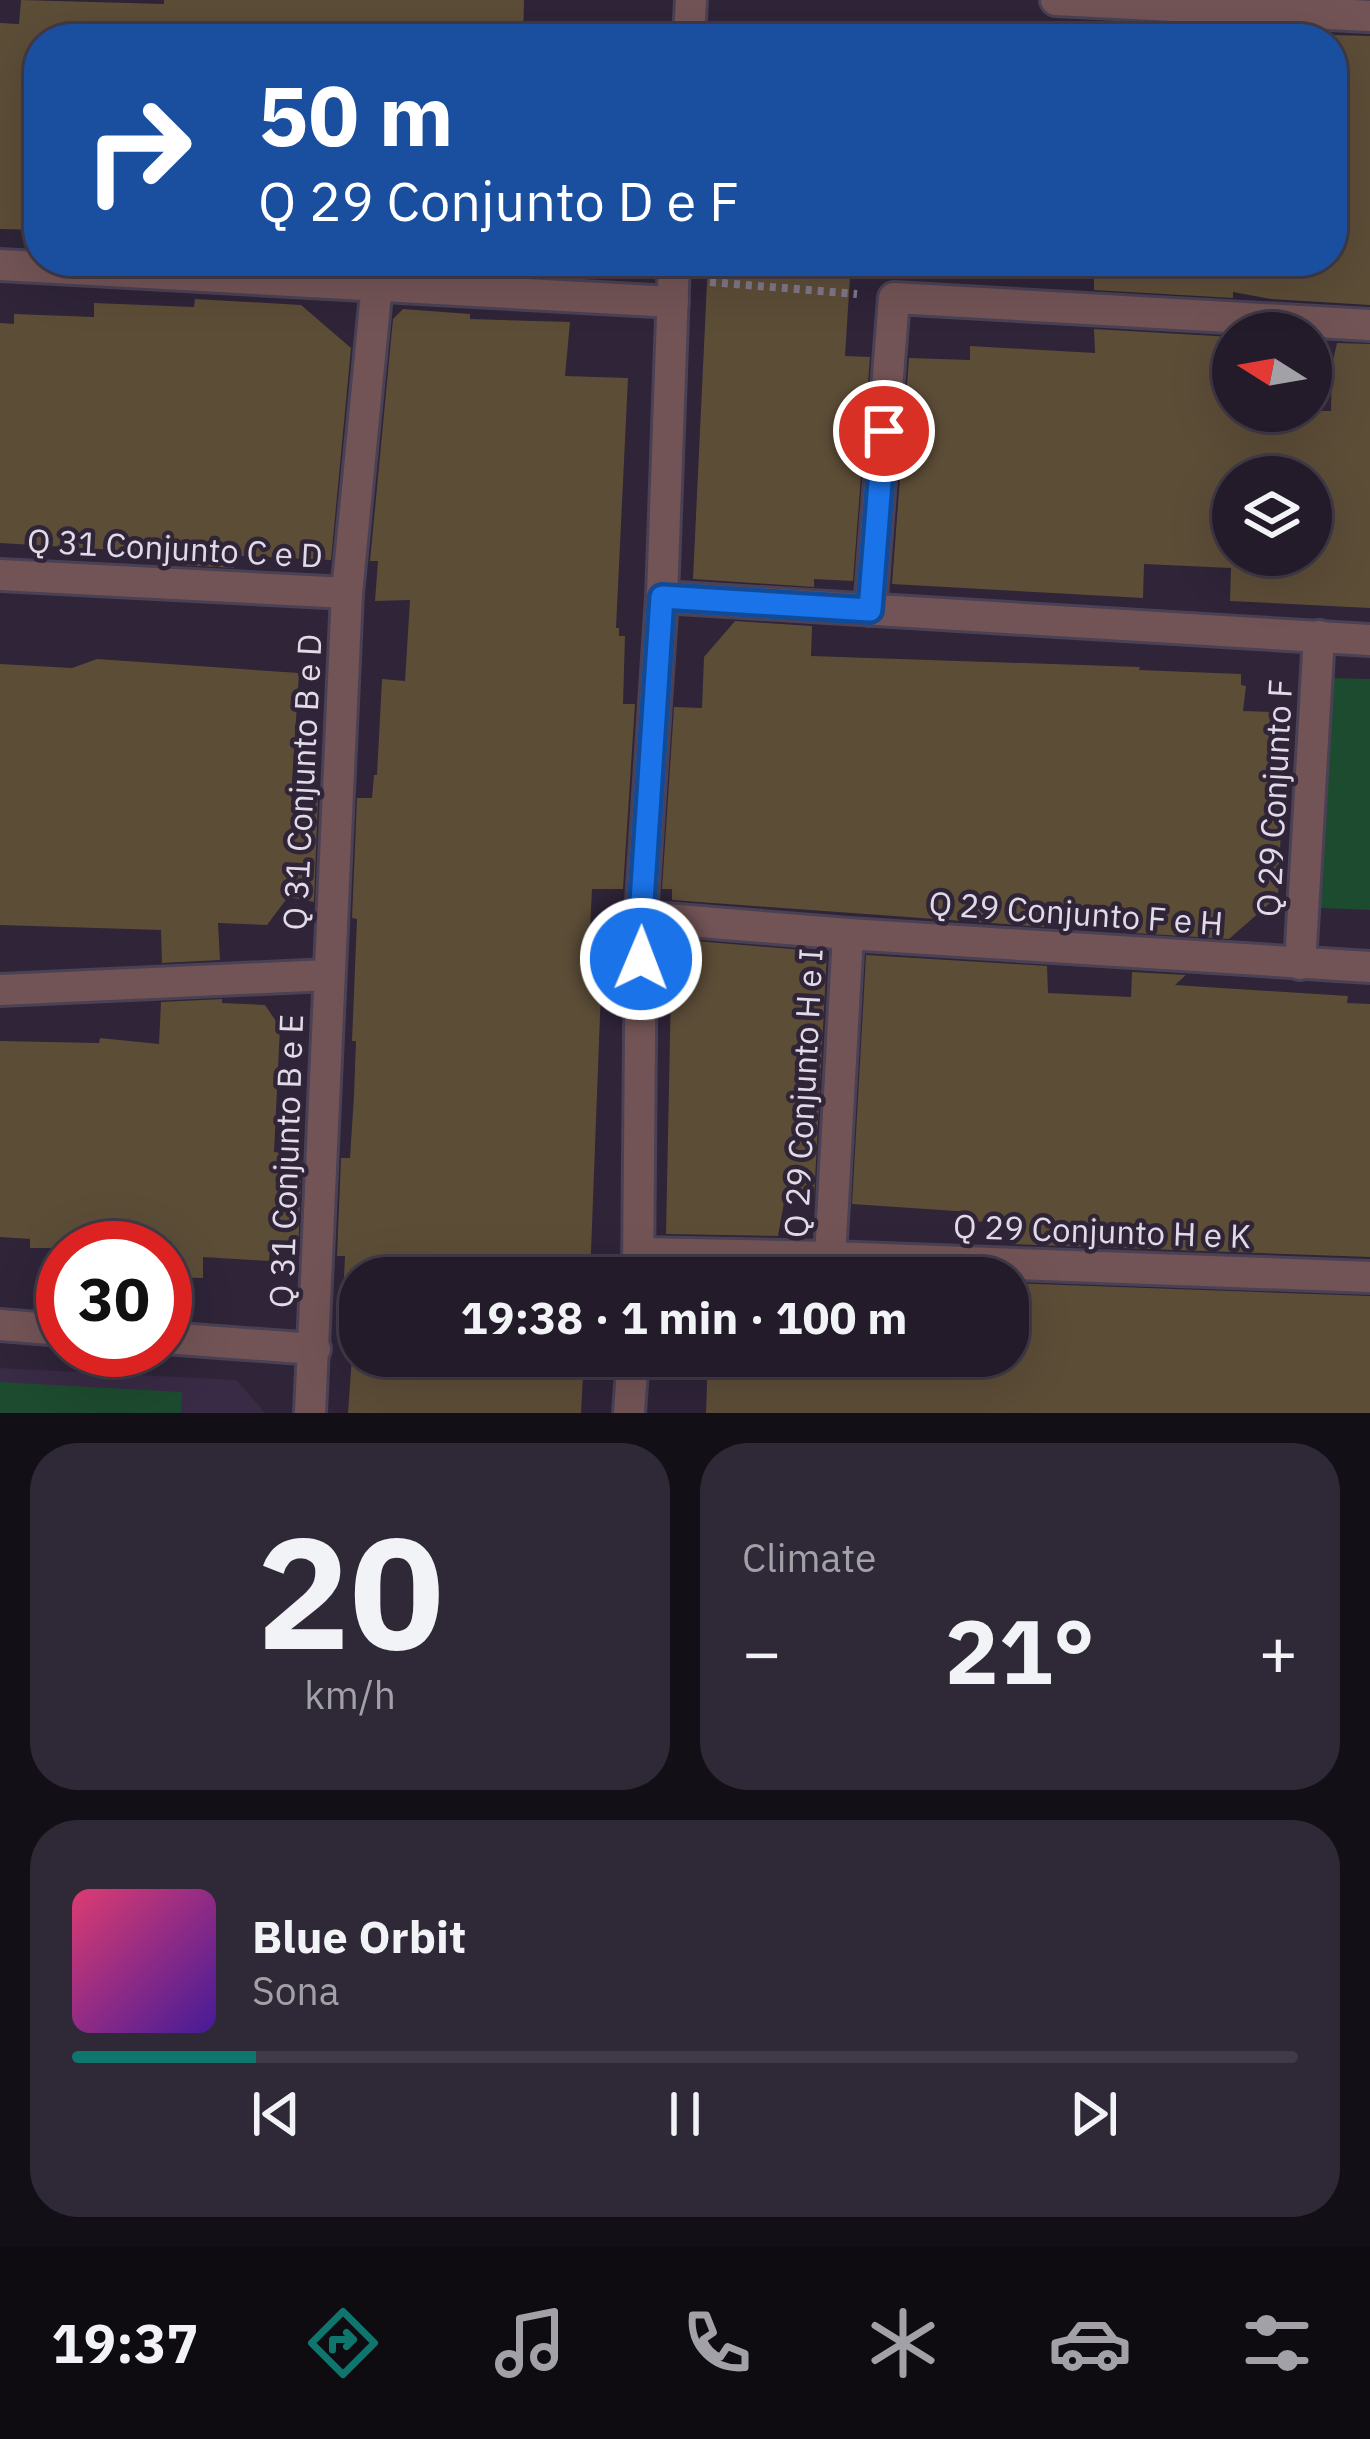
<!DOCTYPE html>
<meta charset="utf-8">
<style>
body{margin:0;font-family:"IBM Plex Sans",sans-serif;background:#2f2836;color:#f1f3f6;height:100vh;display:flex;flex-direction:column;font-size:45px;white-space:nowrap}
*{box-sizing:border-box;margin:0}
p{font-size:39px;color:#a3a1a8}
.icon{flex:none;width:66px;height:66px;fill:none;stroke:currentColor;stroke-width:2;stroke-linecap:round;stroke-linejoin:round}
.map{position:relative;height:1413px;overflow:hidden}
.side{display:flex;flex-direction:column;gap:30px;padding:30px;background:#130f17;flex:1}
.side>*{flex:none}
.banner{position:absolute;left:24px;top:24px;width:1323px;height:252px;border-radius:48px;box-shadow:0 12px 48px #0002,0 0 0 3px #403947;background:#1a4fa0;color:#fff;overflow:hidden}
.needle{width:78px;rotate:281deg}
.fabs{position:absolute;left:1212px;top:312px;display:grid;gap:24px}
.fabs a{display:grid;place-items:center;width:120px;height:120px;border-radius:50%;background:#231b2a;box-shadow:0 12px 48px #0002,0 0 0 3px #403947;font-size:60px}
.speed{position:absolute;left:36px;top:1221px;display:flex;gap:24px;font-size:60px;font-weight:700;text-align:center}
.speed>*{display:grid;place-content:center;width:156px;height:156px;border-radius:50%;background:#231b2a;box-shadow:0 12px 48px #0002,0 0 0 3px #403947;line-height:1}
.speed .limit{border:18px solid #d22;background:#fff;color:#111}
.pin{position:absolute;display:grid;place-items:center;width:102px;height:102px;color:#fff;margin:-51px;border:6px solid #fff;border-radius:50%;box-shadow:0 3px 12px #0007}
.me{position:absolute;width:132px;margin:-66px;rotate:1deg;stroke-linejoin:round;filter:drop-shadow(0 0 9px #0008)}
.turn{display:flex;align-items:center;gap:42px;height:252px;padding:0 36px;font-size:54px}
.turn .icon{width:156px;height:156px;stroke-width:2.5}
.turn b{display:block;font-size:84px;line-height:102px}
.big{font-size:90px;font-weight:800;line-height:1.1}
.side .tile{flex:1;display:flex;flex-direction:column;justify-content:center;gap:18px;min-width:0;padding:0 42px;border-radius:48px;background:#2f2836}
.side .dial{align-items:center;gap:0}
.dial b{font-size:156px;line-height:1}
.song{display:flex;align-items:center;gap:36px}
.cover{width:144px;height:144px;border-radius:18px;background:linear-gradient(135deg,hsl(340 70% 55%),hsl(260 70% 35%))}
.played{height:12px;border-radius:6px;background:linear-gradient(90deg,#0f766e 15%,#403947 15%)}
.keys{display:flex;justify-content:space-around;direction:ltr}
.heat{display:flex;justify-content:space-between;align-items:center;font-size:66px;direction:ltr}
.side .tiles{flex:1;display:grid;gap:30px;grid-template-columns:1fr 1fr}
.tile:last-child{grid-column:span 2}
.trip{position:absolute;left:339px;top:1257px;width:690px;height:120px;border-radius:48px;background:#231b2a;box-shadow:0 12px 48px #0002,0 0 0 3px #403947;font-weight:800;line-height:120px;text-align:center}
.tab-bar{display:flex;height:192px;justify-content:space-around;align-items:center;background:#0e0b11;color:#a3a1a8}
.tab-bar .icon{width:84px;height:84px}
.tab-bar .current{color:#0f766e}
.tab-bar b{font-size:54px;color:#f1f3f6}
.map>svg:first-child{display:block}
.built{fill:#392a45}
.green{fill:#1d4b2f}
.building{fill:#5c4d37;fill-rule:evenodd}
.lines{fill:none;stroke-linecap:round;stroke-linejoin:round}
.minor-casing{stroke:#4b4154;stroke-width:36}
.path{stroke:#807787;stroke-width:8;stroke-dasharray:6 6;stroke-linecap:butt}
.minor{stroke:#735456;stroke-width:30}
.route-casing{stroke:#114b97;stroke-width:30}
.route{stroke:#1a73e8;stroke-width:21}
.labels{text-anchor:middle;stroke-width:9;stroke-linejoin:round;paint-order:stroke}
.street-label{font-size:33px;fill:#e1dae7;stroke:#2f2438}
</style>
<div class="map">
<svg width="1370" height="1413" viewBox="0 0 1370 1413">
<rect width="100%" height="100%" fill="#2f2438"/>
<polygon class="built" points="0,1368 237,1380 265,1413 0,1413"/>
<g class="green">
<polygon points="1329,678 1370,679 1370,910 1319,908"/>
<polygon points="0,1382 182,1392 181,1413 0,1413"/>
</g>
<g class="building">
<polygon points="21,0 164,4 164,0 524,0 523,39 39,39 39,230 0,229 0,23 19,24"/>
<polygon points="1332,35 1370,36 1370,305 1271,299 1233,292 1233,298 1094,290 1094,261 1332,261"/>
<polygon points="708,261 851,261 845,356 870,357 853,581 814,579 814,587 693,579"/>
<polygon points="195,299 301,305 351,348 331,560 222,555 234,568 182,565 183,554 0,543 0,323 14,324 14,314 94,317 94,303 194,307"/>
<polygon points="403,309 470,314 470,319 570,322 565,376 628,378 616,628 619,628 619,636 625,636 623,704 635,704 623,889 592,889 587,989 601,989 590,1278 344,1278 345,1256 337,1256 341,1158 350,1158 354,1095 356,1041 352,1041 357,919 352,918 357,798 372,798 374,775 377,775 382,679 405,681 410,600 375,601 378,561 370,561 393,319"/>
<path d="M 1094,329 L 1233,337 L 1233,411 L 1331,411 L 1332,365 L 1337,343 L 1370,344 L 1370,608 L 1230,601 L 1231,568 L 1144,564 L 1143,598 L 892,584 L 909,358 L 970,360 L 970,346 L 1095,353 ZM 1233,477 L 1311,477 L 1311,555 L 1233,555 Z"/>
<polygon points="735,621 812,626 811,656 1140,667 1139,670 1241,674 1241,685 1246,686 1243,711 1273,712 1271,737 1285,738 1278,896 1229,939 1134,933 1135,922 1044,917 1044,927 672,900 672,889 662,889 674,707 702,708 704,657"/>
<polygon points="97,659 299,673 291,798 318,798 314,902 288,897 267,925 218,923 220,960 162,963 161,930 0,925 0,664 72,668"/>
<polygon points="672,939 827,952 814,1200 785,1197 778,1236 666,1234"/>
<polygon points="866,955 1047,966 1048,993 1131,997 1132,972 1186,975 1175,985 1348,996 1347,1003 1370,1004 1370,1257 1008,1244 1008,1223 968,1221 970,1212 852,1204"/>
<polygon points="222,999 222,1003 265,1005 280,1027 274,1152 302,1154 298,1253 270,1250 269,1261 203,1257 203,1278 165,1277 165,1248 30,1248 30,1239 0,1237 0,1041 99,1043 100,1038 159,1044 161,1002"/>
<polygon points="678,1273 770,1275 770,1278 681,1278"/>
<polygon points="1008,1283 1370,1296 1370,1413 706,1413 708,1356 1008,1356"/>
<polygon points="352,1356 584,1356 581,1413 348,1413"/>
</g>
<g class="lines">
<g class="minor-casing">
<g id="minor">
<polyline points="1056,0 1370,16"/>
<polyline points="689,39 691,0"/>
<polyline points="0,265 673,302"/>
<polyline points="0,575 347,593"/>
<polyline points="662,597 1370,640"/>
<polyline points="870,610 894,298 1370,325"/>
<polyline points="641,917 848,934 1370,967"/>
<polyline points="1300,964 1319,636"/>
<polyline points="0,990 329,975"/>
<polyline points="639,1253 830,1257 1370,1277"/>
<polyline points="830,1257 848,934"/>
<polyline points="638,1278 641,917 662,597 674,261"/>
<polyline points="0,1325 63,1330"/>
<polyline points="165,1338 315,1349"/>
<polyline points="310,1413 347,593 377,284"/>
<polyline points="629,1413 633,1356"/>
</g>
</g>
<polyline class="path" points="710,282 857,294"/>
<use href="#minor" class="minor"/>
</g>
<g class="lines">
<g class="route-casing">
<polyline id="route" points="641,959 641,917 662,597 870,610 884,431"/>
</g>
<use href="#route" class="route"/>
</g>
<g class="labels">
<g class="street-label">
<text transform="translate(175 548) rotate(3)" y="12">Q 31 Conjunto C e D</text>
<text transform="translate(302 782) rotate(-87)" y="12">Q 31 Conjunto B e D</text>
<text transform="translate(1274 798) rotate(-87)" y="12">Q 29 Conjunto F</text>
<text transform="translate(1076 913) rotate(4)" y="12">Q 29 Conjunto F e H</text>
<text transform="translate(803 1093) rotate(-87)" y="12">Q 29 Conjunto H e I</text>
<text transform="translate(286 1161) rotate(-88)" y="12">Q 31 Conjunto B e E</text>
<text transform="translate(1102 1231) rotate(2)" y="12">Q 29 Conjunto H e K</text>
</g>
</g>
</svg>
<div class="fabs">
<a><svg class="needle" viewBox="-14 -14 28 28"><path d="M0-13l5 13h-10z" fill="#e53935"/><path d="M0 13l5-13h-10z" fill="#a3a1a8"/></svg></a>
<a><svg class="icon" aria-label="layers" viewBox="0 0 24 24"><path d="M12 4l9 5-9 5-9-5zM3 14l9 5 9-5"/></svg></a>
</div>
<div class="speed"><div class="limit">30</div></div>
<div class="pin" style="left:884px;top:431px;background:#d93025"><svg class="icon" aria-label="arrive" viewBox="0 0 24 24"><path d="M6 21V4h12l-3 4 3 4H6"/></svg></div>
<svg class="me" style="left:641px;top:959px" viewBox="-20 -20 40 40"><circle r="17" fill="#1a73e8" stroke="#fff" stroke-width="3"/><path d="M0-11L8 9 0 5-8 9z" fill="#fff"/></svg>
<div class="trip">19:38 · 1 min · 100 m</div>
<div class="banner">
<div class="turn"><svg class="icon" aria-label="right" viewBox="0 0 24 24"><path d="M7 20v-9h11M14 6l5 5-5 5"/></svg><div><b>50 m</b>Q 29 Conjunto D e F</div></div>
</div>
</div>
<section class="side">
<div class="tiles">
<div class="tile dial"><b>20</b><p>km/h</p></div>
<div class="tile"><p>Climate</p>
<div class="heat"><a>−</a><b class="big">21°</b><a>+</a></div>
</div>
<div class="tile">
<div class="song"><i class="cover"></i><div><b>Blue Orbit</b><p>Sona</p></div></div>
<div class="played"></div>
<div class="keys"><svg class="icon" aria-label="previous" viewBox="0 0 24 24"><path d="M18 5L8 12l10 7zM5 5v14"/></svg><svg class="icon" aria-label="pause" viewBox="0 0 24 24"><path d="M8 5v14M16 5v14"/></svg><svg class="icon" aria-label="next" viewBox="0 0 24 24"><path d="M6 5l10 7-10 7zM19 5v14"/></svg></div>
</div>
</div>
</section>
<nav class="tab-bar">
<b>19:37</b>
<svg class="icon current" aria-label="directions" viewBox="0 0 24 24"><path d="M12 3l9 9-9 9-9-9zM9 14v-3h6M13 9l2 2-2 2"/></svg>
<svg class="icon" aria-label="music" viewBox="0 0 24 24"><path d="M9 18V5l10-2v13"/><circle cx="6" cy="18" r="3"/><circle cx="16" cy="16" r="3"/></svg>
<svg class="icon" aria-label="phone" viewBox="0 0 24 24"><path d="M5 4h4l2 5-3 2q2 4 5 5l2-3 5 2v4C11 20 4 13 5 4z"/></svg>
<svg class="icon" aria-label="climate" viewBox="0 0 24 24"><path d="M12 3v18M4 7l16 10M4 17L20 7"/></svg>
<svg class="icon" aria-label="car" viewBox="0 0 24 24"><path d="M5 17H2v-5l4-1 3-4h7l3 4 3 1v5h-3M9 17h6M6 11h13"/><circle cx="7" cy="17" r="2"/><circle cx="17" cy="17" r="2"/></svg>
<svg class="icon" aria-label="filters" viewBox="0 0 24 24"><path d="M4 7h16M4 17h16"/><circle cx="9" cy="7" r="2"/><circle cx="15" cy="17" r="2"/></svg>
</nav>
